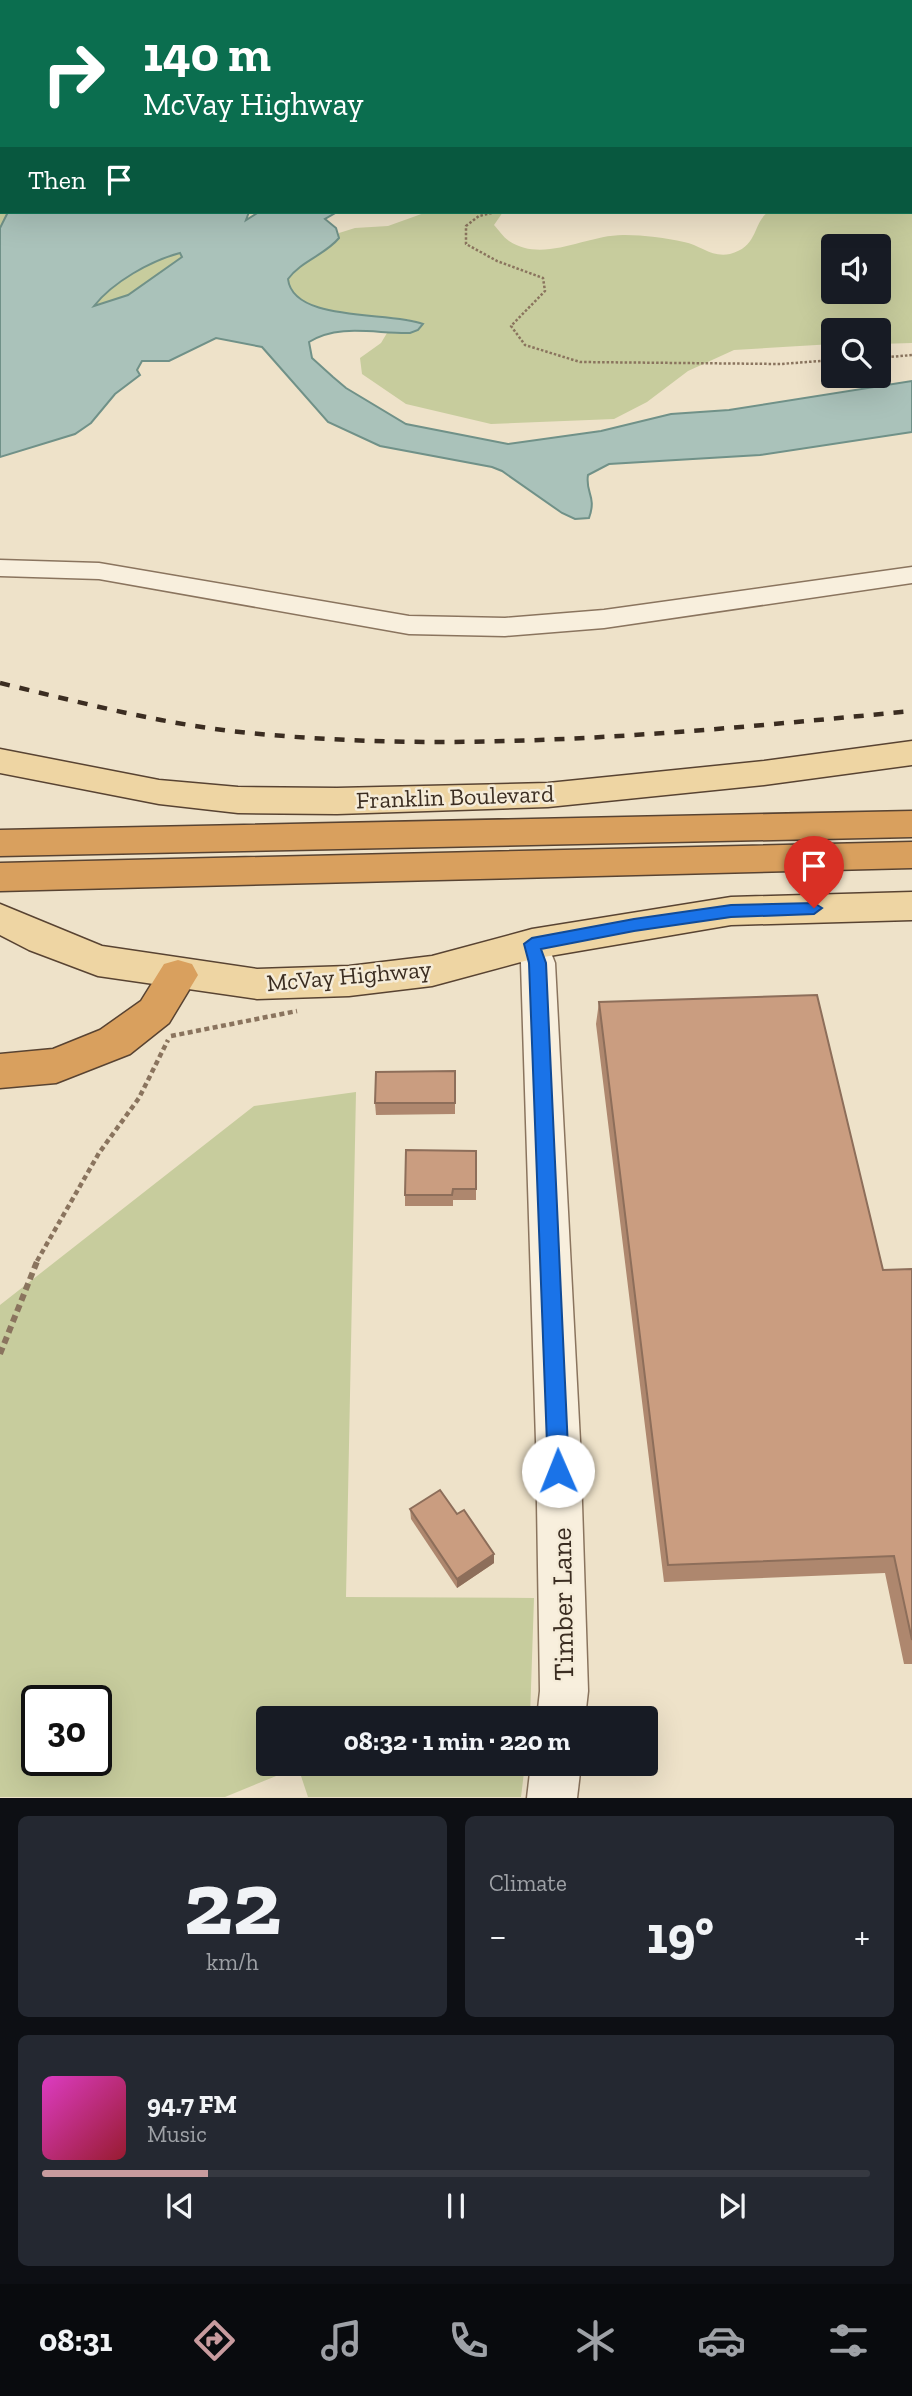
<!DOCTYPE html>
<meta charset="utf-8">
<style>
body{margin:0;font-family:"Zilla Slab",serif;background:#242831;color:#f1f3f6;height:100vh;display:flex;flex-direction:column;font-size:26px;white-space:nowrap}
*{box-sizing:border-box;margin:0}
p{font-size:23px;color:#9ea1a6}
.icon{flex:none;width:38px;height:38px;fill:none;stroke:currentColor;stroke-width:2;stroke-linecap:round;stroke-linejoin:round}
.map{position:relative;height:1798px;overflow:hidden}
.sheet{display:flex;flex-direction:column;gap:18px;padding:18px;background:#0d0f14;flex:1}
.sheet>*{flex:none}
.banner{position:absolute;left:0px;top:0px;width:914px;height:214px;box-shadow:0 7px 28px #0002;background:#0b6e4f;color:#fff;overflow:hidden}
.controls{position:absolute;left:821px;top:234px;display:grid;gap:14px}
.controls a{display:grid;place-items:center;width:70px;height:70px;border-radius:7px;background:#171b24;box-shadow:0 7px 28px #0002;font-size:35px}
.speed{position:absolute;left:21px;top:1685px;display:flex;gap:14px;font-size:35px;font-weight:700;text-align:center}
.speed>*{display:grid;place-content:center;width:91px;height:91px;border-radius:50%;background:#171b24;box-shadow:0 7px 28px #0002;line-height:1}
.speed .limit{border:4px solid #111;border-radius:10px;background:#fff;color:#111}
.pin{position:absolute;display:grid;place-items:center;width:60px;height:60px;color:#fff;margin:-72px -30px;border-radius:50% 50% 50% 0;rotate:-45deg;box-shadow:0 0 7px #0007}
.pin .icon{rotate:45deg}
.me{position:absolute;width:77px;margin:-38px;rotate:359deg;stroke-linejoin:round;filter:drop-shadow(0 0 5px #0008)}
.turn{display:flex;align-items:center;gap:24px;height:147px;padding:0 28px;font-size:32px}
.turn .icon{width:91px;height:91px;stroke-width:2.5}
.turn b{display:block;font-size:49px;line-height:60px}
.then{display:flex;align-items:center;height:66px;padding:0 28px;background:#0003;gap:14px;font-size:26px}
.big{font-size:52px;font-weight:700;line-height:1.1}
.sheet .tile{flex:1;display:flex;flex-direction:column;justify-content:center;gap:10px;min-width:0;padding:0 24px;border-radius:10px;background:#242831}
.sheet .dial{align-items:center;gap:0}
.dial b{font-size:91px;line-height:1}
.song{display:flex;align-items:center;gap:21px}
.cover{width:84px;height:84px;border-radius:10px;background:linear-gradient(135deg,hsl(310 70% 55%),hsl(350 70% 35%))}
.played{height:7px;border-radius:4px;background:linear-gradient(90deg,#c89b9e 20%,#363941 20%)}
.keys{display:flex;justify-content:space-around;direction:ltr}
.heat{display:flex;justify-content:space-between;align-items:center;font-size:38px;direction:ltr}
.sheet .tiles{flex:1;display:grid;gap:18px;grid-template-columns:1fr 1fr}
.tile:last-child{grid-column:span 2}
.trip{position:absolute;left:256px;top:1706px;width:402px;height:70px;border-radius:7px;background:#171b24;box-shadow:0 7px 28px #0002;font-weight:700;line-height:70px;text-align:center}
.tab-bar{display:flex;height:112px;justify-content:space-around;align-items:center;background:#090b0e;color:#9ea1a6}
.tab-bar .icon{width:49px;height:49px}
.tab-bar .current{color:#c89b9e}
.tab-bar b{font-size:32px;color:#f1f3f6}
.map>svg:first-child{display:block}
.green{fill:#c7cc9d;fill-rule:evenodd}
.water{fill:#aac2ba;stroke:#709188;stroke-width:2;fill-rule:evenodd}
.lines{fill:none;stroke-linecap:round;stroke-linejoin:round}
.river{fill:#aac2ba;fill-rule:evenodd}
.minor-casing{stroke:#8a745e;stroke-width:3}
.major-casing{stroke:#584332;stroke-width:3}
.highway-casing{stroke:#584332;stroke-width:3}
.path-far2{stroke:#8a745e;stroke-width:2.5;stroke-dasharray:2.5 2;stroke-linecap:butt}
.path-far1{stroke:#8a745e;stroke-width:4.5;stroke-dasharray:5 3.5;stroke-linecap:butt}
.path{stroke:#8a745e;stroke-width:6;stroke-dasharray:7 4.5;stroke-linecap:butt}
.minor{fill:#f8efdd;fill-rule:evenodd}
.major{fill:#eed5a3;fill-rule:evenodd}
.highway{fill:#d9a05e;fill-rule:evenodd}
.rail{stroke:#3b2d21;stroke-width:4.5;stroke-dasharray:10 10;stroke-linecap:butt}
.wall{fill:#ae876e}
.shaded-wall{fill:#8d6e5a}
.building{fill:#ca9d80;stroke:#8d6e5a;stroke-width:2}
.route{fill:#1a73e8;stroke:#114b97;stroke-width:2}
.labels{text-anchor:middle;stroke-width:5;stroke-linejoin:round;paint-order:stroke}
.street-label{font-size:24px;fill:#3b2d21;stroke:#f5ecd9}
.near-street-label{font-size:28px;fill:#3b2d21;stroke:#f5ecd9}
</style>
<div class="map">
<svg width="912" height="1798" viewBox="0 0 912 1798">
<rect width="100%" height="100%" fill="#eee2c9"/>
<g class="green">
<polygon points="0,0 234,0 2,2 2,212 8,212 0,228"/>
<path d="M 912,92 L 912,343 L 879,344 L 878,331 L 833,331 L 833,344 L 734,350 L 688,371 L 647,402 L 614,419 L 491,424 L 406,404 L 362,374 L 360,358 L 381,343 L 387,333 C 400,333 415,336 422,323 C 390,311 293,324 288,279 C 301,261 322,254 338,238 L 339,233 L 355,228 L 388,226 L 427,212 L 503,212 L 494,225 C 498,229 503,237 509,241 C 544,264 587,234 625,235 C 644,235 666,238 684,242 C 700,245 712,258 730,254 C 759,246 752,224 768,212 L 912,212 ZM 833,247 L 878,247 L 878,292 L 833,292 Z"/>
<path d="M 180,253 L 182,257 L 128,295 L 93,306 C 115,282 149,262 180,253 Z"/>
<path d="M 356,1092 L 346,1597 L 534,1598 L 530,1718 L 268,1718 L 268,1764 L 525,1764 L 521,1797 L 308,1797 L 298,1767 L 225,1797 L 0,1797 L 0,1305 L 254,1106 ZM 37,1701 L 96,1701 L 96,1760 L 37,1760 Z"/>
</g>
<path class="water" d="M 8,212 L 249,212 L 246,220 L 259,212 L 337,212 L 325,219 L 336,228 L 339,238 C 325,255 301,261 288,279 C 293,323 391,311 423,324 L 418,330 L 410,333 C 377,334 339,323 309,342 L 312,358 L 333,377 L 346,388 L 406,424 L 508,444 L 601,431 L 671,414 L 729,410 L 912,381 L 912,432 L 760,455 L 609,464 L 588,475 C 585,493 597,496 589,518 L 575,519 L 562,513 L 502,471 L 492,467 L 380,446 L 328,422 L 262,347 L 216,338 L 169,361 L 142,361 L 137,370 L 140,375 L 115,394 L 91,423 L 75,434 L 0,457 L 0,228 ZM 180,253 L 182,257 L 128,295 L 94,306 C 113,282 150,261 180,253 Z"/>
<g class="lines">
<polygon class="river" points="217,0 240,0 215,2"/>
<g class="minor-casing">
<g id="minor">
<polygon points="0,560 99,563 409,616 505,618 604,610 912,567 912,583 604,628 505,636 409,634 99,579 0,576"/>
<polygon points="532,931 544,935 555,963 580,1441 588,1691 585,1718 537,1718 540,1691 536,1441 521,963 515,944 520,935"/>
<polygon points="531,1764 581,1764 577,1798 527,1798"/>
</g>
</g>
<g class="major-casing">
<g id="major">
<polygon points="912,741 912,765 764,785 548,807 337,814 238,813 159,804 0,773 0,749 159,780 238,787 337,788 548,783 764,761"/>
<polygon points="912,892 912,920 731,925 532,959 432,986 349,996 257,999 98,976 29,950 0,935 0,904 102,946 257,969 349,966 432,956 532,929 731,897"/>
</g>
</g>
<g class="highway-casing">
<g id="highway">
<polygon points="912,811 912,837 0,856 0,830"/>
<polygon points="912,842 912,868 0,891 0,863"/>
<polygon points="178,960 192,964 198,975 169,1023 130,1054 56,1083 0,1088 0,1054 53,1049 100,1030 141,1001 164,964"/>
</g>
</g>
<g class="path-far2">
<polyline points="170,2 180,0"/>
<polyline points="187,2 189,0"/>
<polyline points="496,212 479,216 466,226 466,244 497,261 543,278 545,291 511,326 525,345 580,362 781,364 833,360"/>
<polyline points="878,358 912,355"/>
</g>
<g class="path-far1">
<polyline points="171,1036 297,1011"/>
<polyline points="37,1261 99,1153 139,1098 168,1040"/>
</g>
<polyline class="path" points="0,1354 38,1259"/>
<use href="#minor" class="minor"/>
<use href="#major" class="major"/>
<use href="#highway" class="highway"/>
<path class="rail" d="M 0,683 C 83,703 165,725 250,733 C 469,755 693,732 912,711"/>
</g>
<g class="wall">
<polygon points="599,1002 883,1270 912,1269 912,1664 904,1664 885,1573 664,1582 596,1024"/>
<polygon points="455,1071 455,1114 376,1115 375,1103"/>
<polygon points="476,1151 476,1200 453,1200 453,1206 405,1206 405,1195"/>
<polygon points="410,1509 457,1514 494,1554 494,1563 457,1588 411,1519"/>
</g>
<polygon class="shaded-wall" points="494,1554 494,1563 457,1588 457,1579"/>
<g class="building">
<polygon points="817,995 883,1270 912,1269 912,1640 894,1556 668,1565 599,1002"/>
<polygon points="455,1071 455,1103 375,1103 376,1072"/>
<polygon points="406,1150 476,1151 476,1189 453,1189 452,1195 405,1195"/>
<polygon points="440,1490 457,1514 464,1510 494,1554 457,1579 410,1509"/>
</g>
<polygon class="route" points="814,903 822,908 814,914 731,917 634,931 541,949 546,963 569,1471 566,1478 558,1481 551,1478 548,1471 529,963 524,944 532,938 634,919 731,905"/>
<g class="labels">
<g class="street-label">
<text transform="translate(455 797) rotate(-2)" y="8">Franklin Boulevard</text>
<text transform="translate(349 976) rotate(-5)" y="8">McVay Highway</text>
</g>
<g class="near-street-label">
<text transform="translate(562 1604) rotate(-91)" y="10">Timber Lane</text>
</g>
</g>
</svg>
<div class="controls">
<a><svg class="icon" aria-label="sound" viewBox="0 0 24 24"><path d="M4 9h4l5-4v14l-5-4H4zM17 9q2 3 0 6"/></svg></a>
<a><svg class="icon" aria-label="search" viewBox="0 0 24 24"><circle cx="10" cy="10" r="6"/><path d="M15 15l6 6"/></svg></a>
</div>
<div class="speed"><div class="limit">30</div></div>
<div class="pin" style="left:814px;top:908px;background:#d93025"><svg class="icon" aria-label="arrive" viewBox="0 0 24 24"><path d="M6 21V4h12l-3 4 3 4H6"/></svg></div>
<svg class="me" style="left:558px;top:1471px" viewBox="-20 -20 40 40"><circle r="19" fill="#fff"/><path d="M0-13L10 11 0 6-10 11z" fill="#1a73e8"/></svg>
<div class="trip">08:32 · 1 min · 220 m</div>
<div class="banner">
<div class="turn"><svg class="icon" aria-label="right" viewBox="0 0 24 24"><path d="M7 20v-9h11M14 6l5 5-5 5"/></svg><div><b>140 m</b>McVay Highway</div></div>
<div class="then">Then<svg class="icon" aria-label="arrive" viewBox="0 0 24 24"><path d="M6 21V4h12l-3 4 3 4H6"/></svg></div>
</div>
</div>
<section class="sheet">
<div class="tiles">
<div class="tile dial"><b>22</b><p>km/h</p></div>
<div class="tile"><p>Climate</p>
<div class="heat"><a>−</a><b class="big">19°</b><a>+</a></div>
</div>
<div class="tile">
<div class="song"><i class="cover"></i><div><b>94.7 FM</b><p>Music</p></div></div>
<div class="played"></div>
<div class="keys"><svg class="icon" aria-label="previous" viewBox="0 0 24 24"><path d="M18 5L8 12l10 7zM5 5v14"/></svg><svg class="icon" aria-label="pause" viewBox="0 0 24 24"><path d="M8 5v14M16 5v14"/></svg><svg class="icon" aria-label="next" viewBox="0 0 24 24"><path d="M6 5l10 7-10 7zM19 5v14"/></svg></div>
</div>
</div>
</section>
<nav class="tab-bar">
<b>08:31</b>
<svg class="icon current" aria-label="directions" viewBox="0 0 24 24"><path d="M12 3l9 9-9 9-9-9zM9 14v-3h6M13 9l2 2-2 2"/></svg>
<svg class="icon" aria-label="music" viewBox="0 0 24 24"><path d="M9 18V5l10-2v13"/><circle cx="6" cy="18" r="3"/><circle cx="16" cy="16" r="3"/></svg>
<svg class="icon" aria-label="phone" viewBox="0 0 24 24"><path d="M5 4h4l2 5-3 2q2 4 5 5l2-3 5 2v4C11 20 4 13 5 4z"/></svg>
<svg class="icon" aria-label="climate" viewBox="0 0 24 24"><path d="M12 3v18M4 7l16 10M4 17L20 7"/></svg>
<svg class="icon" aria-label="car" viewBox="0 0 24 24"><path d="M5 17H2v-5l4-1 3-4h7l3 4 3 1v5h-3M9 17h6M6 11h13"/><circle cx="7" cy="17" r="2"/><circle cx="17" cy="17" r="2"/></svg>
<svg class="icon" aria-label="filters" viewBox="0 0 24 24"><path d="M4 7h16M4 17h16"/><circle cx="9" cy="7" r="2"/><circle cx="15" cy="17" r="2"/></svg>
</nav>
